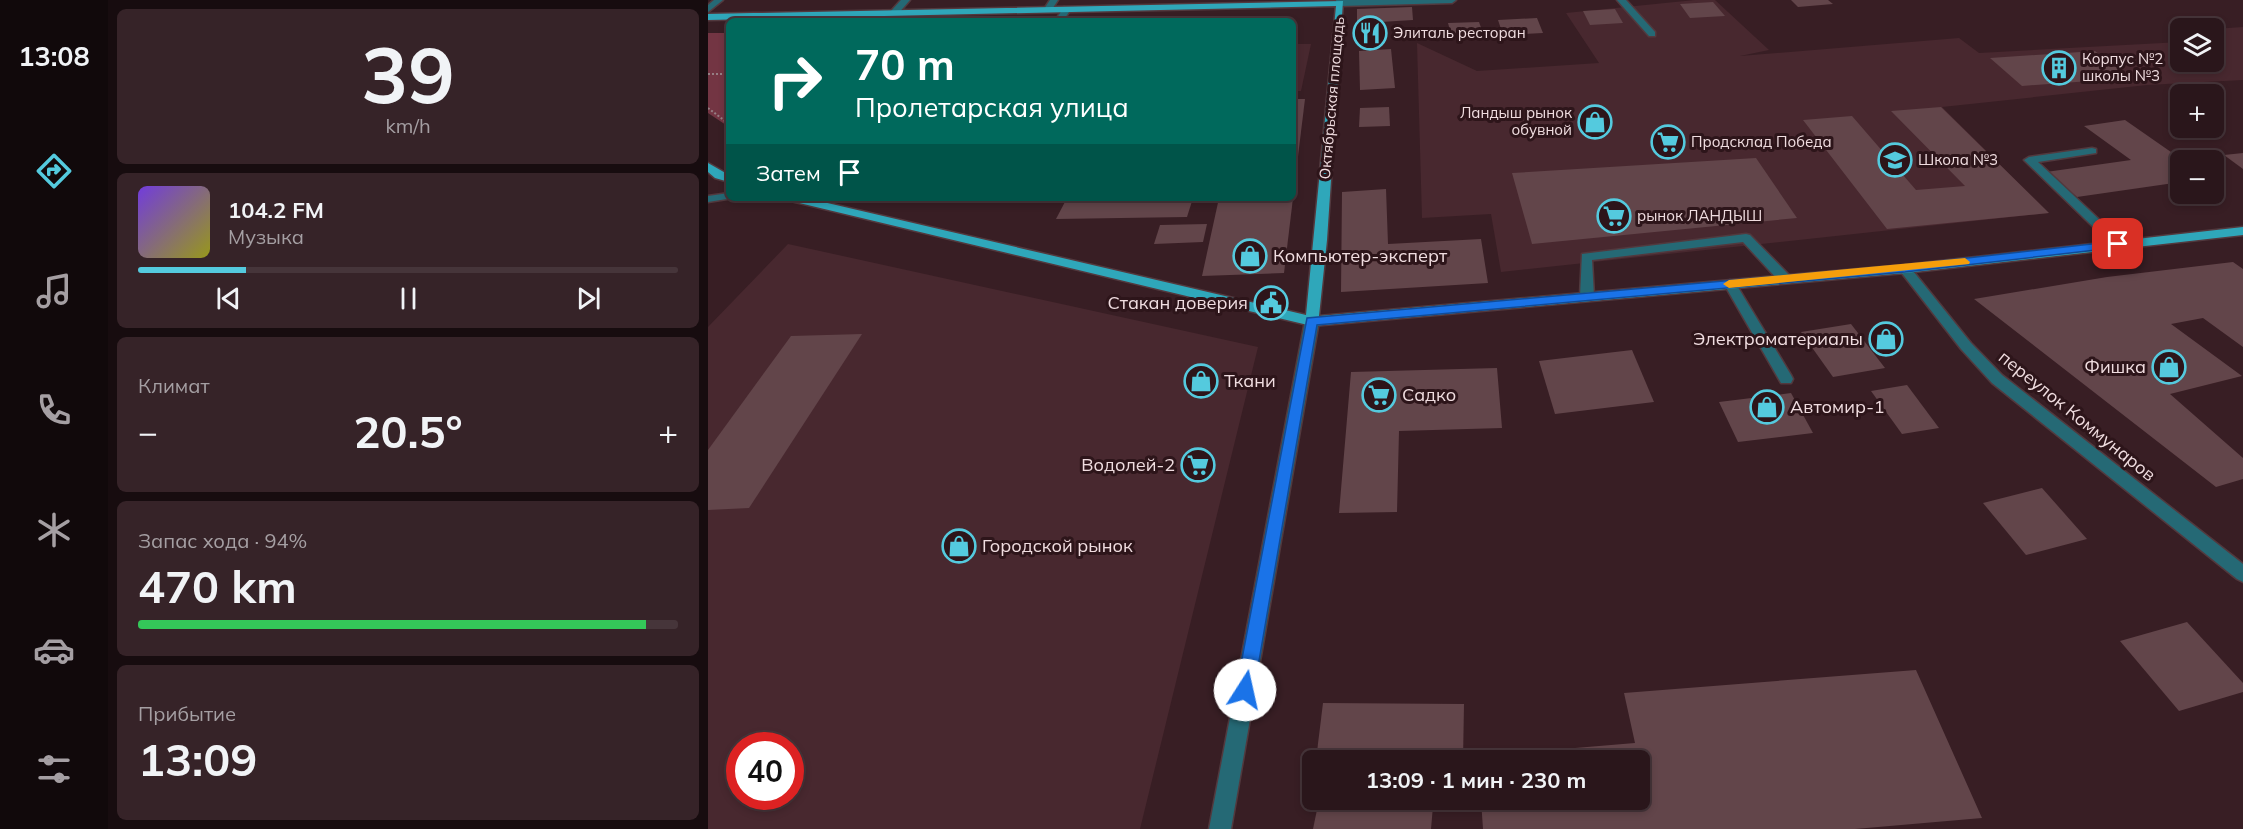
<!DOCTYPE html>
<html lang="ru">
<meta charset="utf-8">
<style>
body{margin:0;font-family:Mulish,sans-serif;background:#362328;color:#f1f3f6;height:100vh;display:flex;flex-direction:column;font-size:22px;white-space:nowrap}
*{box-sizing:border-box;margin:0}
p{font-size:20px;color:#a59fa3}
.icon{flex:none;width:33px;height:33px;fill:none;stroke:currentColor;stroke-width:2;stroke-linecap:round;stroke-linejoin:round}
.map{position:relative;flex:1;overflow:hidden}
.sheet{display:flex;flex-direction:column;gap:9px;padding:9px;background:#170c0f;width:600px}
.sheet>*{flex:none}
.guide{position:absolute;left:18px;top:18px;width:570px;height:183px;border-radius:9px;box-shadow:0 3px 9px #0003,0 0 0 2px #46353a;background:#00695c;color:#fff;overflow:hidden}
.tools{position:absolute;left:1462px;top:18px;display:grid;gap:12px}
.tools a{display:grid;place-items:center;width:54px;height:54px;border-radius:9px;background:#2a161b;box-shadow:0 3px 9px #0003,0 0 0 2px #46353a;font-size:30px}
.speed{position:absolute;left:18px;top:732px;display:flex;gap:12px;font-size:30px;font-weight:700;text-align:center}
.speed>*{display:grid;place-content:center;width:78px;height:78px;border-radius:50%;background:#2a161b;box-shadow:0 3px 9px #0003,0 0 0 2px #46353a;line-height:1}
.speed .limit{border:9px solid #d22;background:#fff;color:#111}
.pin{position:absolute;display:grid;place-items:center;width:51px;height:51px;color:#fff;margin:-26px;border-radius:12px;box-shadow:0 3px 9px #0006}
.me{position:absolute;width:66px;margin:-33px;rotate:10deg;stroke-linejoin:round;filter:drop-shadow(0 0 4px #0008)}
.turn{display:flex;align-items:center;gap:21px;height:126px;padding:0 30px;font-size:27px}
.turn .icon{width:78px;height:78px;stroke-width:2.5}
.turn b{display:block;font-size:42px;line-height:51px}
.then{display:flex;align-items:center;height:57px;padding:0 30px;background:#0003;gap:12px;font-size:22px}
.big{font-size:45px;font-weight:700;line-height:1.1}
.sheet .widget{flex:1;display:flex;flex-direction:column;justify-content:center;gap:9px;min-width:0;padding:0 21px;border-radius:9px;background:#362328}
.sheet .dial{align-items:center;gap:0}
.dial b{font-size:78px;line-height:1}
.song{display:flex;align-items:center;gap:18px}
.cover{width:72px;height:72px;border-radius:9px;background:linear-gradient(135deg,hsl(260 70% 55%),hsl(60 70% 35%))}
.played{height:6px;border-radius:3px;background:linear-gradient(90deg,#54cade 20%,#46353a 20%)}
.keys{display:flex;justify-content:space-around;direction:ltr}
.heat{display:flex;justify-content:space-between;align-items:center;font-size:33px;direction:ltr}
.charge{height:9px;border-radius:4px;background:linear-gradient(90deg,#34c759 94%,#46353a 0)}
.trip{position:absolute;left:594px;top:750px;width:348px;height:60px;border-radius:9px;background:#2a161b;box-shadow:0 3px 9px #0003,0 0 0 2px #46353a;font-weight:700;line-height:60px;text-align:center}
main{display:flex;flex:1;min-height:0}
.dock{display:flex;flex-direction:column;width:108px;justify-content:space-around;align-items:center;background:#11090b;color:#a59fa3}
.dock .icon{width:42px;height:42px}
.dock .active{color:#54cade}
.dock b{font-size:27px;color:#f1f3f6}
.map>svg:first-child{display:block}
.built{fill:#48282f;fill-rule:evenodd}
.green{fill:#733543}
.building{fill:#62454a}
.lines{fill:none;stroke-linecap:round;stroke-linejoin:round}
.minor-casing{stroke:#52393e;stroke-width:3}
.major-casing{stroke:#52393e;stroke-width:3}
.path{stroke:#967f84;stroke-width:2;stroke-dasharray:2 2;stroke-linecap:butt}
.minor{fill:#256975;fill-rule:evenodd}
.major{fill:#2fa7ba;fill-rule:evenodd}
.route{fill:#1a73e8;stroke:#114b97;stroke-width:1.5}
.slow{fill:#f59e0b}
.labels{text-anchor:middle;stroke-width:6;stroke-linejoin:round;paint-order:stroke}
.far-poi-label{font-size:15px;fill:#f0dde0;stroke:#2d151a;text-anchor:start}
.far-street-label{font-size:15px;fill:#f0dde0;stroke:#2d151a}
.poi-label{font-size:18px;fill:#f0dde0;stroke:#2d151a;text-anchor:start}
.street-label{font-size:18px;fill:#f0dde0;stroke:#2d151a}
</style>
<main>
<nav class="dock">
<b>13:08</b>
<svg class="icon active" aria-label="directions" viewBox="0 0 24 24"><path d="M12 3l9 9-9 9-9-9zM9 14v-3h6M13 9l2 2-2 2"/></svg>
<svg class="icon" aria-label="music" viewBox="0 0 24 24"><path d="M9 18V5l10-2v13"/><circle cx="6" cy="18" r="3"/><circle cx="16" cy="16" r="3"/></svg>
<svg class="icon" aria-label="phone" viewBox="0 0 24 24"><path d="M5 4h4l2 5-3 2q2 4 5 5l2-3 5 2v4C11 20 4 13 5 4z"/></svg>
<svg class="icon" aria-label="climate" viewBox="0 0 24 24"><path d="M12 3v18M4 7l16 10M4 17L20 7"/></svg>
<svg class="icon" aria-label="car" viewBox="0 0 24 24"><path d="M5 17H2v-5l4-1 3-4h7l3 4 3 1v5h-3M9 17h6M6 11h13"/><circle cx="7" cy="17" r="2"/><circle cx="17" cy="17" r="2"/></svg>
<svg class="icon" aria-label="filters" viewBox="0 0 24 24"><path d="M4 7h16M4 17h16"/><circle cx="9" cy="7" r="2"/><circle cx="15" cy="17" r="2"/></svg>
</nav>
<section class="sheet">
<div class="widget dial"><b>39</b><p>km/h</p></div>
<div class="widget">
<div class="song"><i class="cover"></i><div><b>104.2 FM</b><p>Музыка</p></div></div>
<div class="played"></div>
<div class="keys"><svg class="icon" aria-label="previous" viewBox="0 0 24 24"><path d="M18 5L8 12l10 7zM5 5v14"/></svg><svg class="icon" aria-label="pause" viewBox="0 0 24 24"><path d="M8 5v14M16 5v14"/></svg><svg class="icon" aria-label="next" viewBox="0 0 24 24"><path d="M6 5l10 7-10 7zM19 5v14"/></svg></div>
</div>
<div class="widget"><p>Климат</p>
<div class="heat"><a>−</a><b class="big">20.5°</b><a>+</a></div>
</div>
<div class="widget"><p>Запас хода · 94%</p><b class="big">470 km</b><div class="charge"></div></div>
<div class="widget"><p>Прибытие</p><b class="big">13:09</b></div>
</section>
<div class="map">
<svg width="1535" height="829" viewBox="0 0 1535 829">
<rect width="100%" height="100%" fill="#381e24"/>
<g class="built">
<polygon points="987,0 1007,0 1061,50 1032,56 1251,38 1271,53 1473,42 1473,62 1506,62 1506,29 1535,27 1535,80 1439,85 1234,107 1341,213 793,272 783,214 714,218 709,43 769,71 891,63 858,13"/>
<polygon points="585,44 603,44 593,91 585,91"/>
<path d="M 80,244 L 550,347 L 432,829 L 0,829 L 0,327 ZM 32,746 L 82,746 L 82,796 L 32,796 Z"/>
</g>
<polygon class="green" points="0,33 21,33 21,127 0,113"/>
<g class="building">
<polygon points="1083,0 1120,0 1125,4 1090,7"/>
<polygon points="1005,2 1017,16 982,18 972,4"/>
<polygon points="704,7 705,20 673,22 674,40 649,41 649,9"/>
<polygon points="907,9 915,23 882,25 875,11"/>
<polygon points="829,18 835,33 795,35 790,20"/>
<polygon points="771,22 776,36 744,38 740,23"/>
<polygon points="683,49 687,88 652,90 651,51"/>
<polygon points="1387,51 1423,78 1314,86 1282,58"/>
<polygon points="585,99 597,99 586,189 585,189"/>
<polygon points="681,107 682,126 651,127 652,108"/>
<polygon points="1233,107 1341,213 1179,229 1095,120 1144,116 1208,190 1257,186 1183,111"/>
<polygon points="1417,120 1473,159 1473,182 1369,197 1338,172 1423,160 1376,126"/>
<polygon points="1535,153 1535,169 1516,155"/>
<polygon points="1048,158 1089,218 824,244 804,173"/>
<polygon points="678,189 680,244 773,239 780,283 633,292 634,192"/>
<polygon points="359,198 485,198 479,217 348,219"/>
<polygon points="511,198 585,198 576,273 494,276"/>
<polygon points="499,224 495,242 446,244 452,225"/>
<polygon points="1525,262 1535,269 1535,347 1495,318 1463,324 1534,376 1462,394 1535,458 1535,479 1508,487 1266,299 1399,277"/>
<polygon points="1143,324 1177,368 1125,377 1093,332"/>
<polygon points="154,334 41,508 0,510 0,450 83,336"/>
<polygon points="924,350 946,402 847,414 831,361"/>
<polygon points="789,368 794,428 691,431 689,512 631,513 643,372"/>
<polygon points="1199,385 1231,428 1194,434 1163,391"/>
<polygon points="1083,393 1105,433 1030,442 1011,402"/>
<polygon points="1334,488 1379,539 1318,555 1275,503"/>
<polygon points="1479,622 1535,683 1535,692 1471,711 1412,641"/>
<polygon points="1208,670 1274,818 1147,829 775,829 773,800 932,800 932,760 770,760 769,756 927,743 916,693"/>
<polygon points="615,703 756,704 755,760 608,760"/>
<polygon points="611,800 725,806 723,829 605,829"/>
</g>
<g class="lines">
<g class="minor-casing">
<g id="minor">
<polygon points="6,0 15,0 0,12 0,5"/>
<polygon points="193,0 202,0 189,15 183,15 183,11"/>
<polygon points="342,0 350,0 343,11 337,11 336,9"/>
<polygon points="628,0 748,0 744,3 632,6 629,5"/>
<polygon points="909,0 918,0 947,32 947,36 941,36"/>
<polygon points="356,7 363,9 355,21 347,21"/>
<polygon points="1384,148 1388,149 1388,153 1330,162 1414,241 1416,244 1414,247 1406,247 1316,160 1321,157"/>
<polygon points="21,193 21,198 25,198 0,202 0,196"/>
<polygon points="1038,234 1042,235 1082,276 1083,279 1082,282 1072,282 1035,242 884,260 886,296 879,300 872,296 874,254"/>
<polygon points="1197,265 1201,266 1263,343 1294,375 1535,564 1535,582 1529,579 1284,383 1253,349 1193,272 1191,269"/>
<polygon points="1022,280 1028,284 1083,375 1085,379 1083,383 1073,383 1016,284"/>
<polygon points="604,316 611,321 523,829 501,829 597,321"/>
</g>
</g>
<g class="major-casing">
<g id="major">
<polygon points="635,1 619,240 611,316 1197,265 1535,227 1535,235 1197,273 604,326 83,201 77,198 98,198 598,315 628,6 0,20 0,14"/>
<polygon points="0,163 21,175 21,182 7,178 0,172"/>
</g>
</g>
<g class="path">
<polyline points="0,74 21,74"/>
<polyline points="0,108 21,124"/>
</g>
<use href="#minor" class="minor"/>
<use href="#major" class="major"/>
</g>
<polygon class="route" points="1410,241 1414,242 1414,247 1197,272 609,325 546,690 544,696 537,699 531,696 528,690 599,318 1197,265"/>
<polygon class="slow" points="1257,258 1262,262 1261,264 1021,288 1015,284 1021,280"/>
<defs>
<g id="restaurant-ring" transform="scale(1.725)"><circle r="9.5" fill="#2d151a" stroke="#54cade" stroke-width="1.5"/><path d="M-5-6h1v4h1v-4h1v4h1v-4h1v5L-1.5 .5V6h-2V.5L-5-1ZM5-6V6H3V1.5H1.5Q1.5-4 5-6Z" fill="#54cade"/></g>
<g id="building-ring" transform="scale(1.725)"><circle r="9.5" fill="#2d151a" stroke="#54cade" stroke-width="1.5"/><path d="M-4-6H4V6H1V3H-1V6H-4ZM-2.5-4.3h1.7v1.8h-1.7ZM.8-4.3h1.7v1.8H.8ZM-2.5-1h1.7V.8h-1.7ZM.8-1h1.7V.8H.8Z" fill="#54cade"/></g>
<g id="shop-ring" transform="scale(1.725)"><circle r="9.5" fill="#2d151a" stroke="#54cade" stroke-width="1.5"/><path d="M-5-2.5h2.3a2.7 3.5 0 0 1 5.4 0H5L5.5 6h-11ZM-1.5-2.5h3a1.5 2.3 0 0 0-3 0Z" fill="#54cade"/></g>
<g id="supermarket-ring" transform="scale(1.725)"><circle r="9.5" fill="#2d151a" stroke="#54cade" stroke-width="1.5"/><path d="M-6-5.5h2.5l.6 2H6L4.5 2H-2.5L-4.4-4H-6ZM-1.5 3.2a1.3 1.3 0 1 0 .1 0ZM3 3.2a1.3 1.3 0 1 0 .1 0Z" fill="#54cade"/></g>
<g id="school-ring" transform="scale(1.725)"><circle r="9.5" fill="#2d151a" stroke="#54cade" stroke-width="1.5"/><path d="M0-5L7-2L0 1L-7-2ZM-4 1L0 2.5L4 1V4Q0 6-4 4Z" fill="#54cade"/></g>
<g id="civic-ring" transform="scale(1.725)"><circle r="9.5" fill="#2d151a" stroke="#54cade" stroke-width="1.5"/><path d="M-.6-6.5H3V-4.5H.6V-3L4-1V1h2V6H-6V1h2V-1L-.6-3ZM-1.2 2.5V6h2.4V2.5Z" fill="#54cade"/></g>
</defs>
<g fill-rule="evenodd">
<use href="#restaurant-ring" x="662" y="33"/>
<use href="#building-ring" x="1351" y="68"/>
<use href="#shop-ring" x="887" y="122"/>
<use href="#supermarket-ring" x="960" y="142"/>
<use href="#school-ring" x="1187" y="160"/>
<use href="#supermarket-ring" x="906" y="216"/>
<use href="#shop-ring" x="542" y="256"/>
<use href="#civic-ring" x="563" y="303"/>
<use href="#shop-ring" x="1178" y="339"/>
<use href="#shop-ring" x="1461" y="367"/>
<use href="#shop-ring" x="493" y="381"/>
<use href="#supermarket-ring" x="671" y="395"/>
<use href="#shop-ring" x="1059" y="407"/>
<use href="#supermarket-ring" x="490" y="465"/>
<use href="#shop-ring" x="251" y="546"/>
</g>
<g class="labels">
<g class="far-poi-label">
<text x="685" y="38">Элиталь ресторан</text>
<text x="1374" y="64">Корпус №2<tspan x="1374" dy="17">школы №3</tspan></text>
<text x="864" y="118" text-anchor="end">Ландыш рынок<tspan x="864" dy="17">обувной</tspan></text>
<text x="983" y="147">Продсклад Победа</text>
<text x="1210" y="165">Школа №3</text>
<text x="929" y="221">рынок ЛАНДЫШ</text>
</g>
<g class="far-street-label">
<text transform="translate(624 98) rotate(-85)" y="5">Октябрьская площадь</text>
</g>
<g class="poi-label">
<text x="565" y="262">Компьютер-эксперт</text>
<text x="540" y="309" text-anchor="end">Стакан доверия</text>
<text x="1155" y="345" text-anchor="end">Электроматериалы</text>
<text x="1438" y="373" text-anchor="end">Фишка</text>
<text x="516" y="387">Ткани</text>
<text x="694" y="401">Садко</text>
<text x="1082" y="413">Автомир-1</text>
<text x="467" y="471" text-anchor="end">Водолей-2</text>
<text x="274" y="552">Городской рынок</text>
</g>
<g class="street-label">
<text transform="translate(1369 416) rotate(39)" y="6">переулок Коммунаров</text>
</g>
</g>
</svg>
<div class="tools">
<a><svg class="icon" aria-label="layers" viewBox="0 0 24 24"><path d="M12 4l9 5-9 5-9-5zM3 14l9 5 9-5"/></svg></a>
<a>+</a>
<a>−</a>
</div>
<div class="speed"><div class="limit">40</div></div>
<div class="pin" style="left:1410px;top:244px;background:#d93025"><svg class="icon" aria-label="arrive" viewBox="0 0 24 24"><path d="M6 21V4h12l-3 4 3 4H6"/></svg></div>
<svg class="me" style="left:537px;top:690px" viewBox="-20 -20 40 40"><circle r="19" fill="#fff"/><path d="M0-13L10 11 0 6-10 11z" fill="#1a73e8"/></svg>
<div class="trip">13:09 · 1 мин · 230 m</div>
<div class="guide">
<div class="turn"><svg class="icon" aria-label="right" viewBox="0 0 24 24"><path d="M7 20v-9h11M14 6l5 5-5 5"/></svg><div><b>70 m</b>Пролетарская улица</div></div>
<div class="then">Затем<svg class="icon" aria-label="arrive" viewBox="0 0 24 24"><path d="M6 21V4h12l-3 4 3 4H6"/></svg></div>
</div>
</div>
</main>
